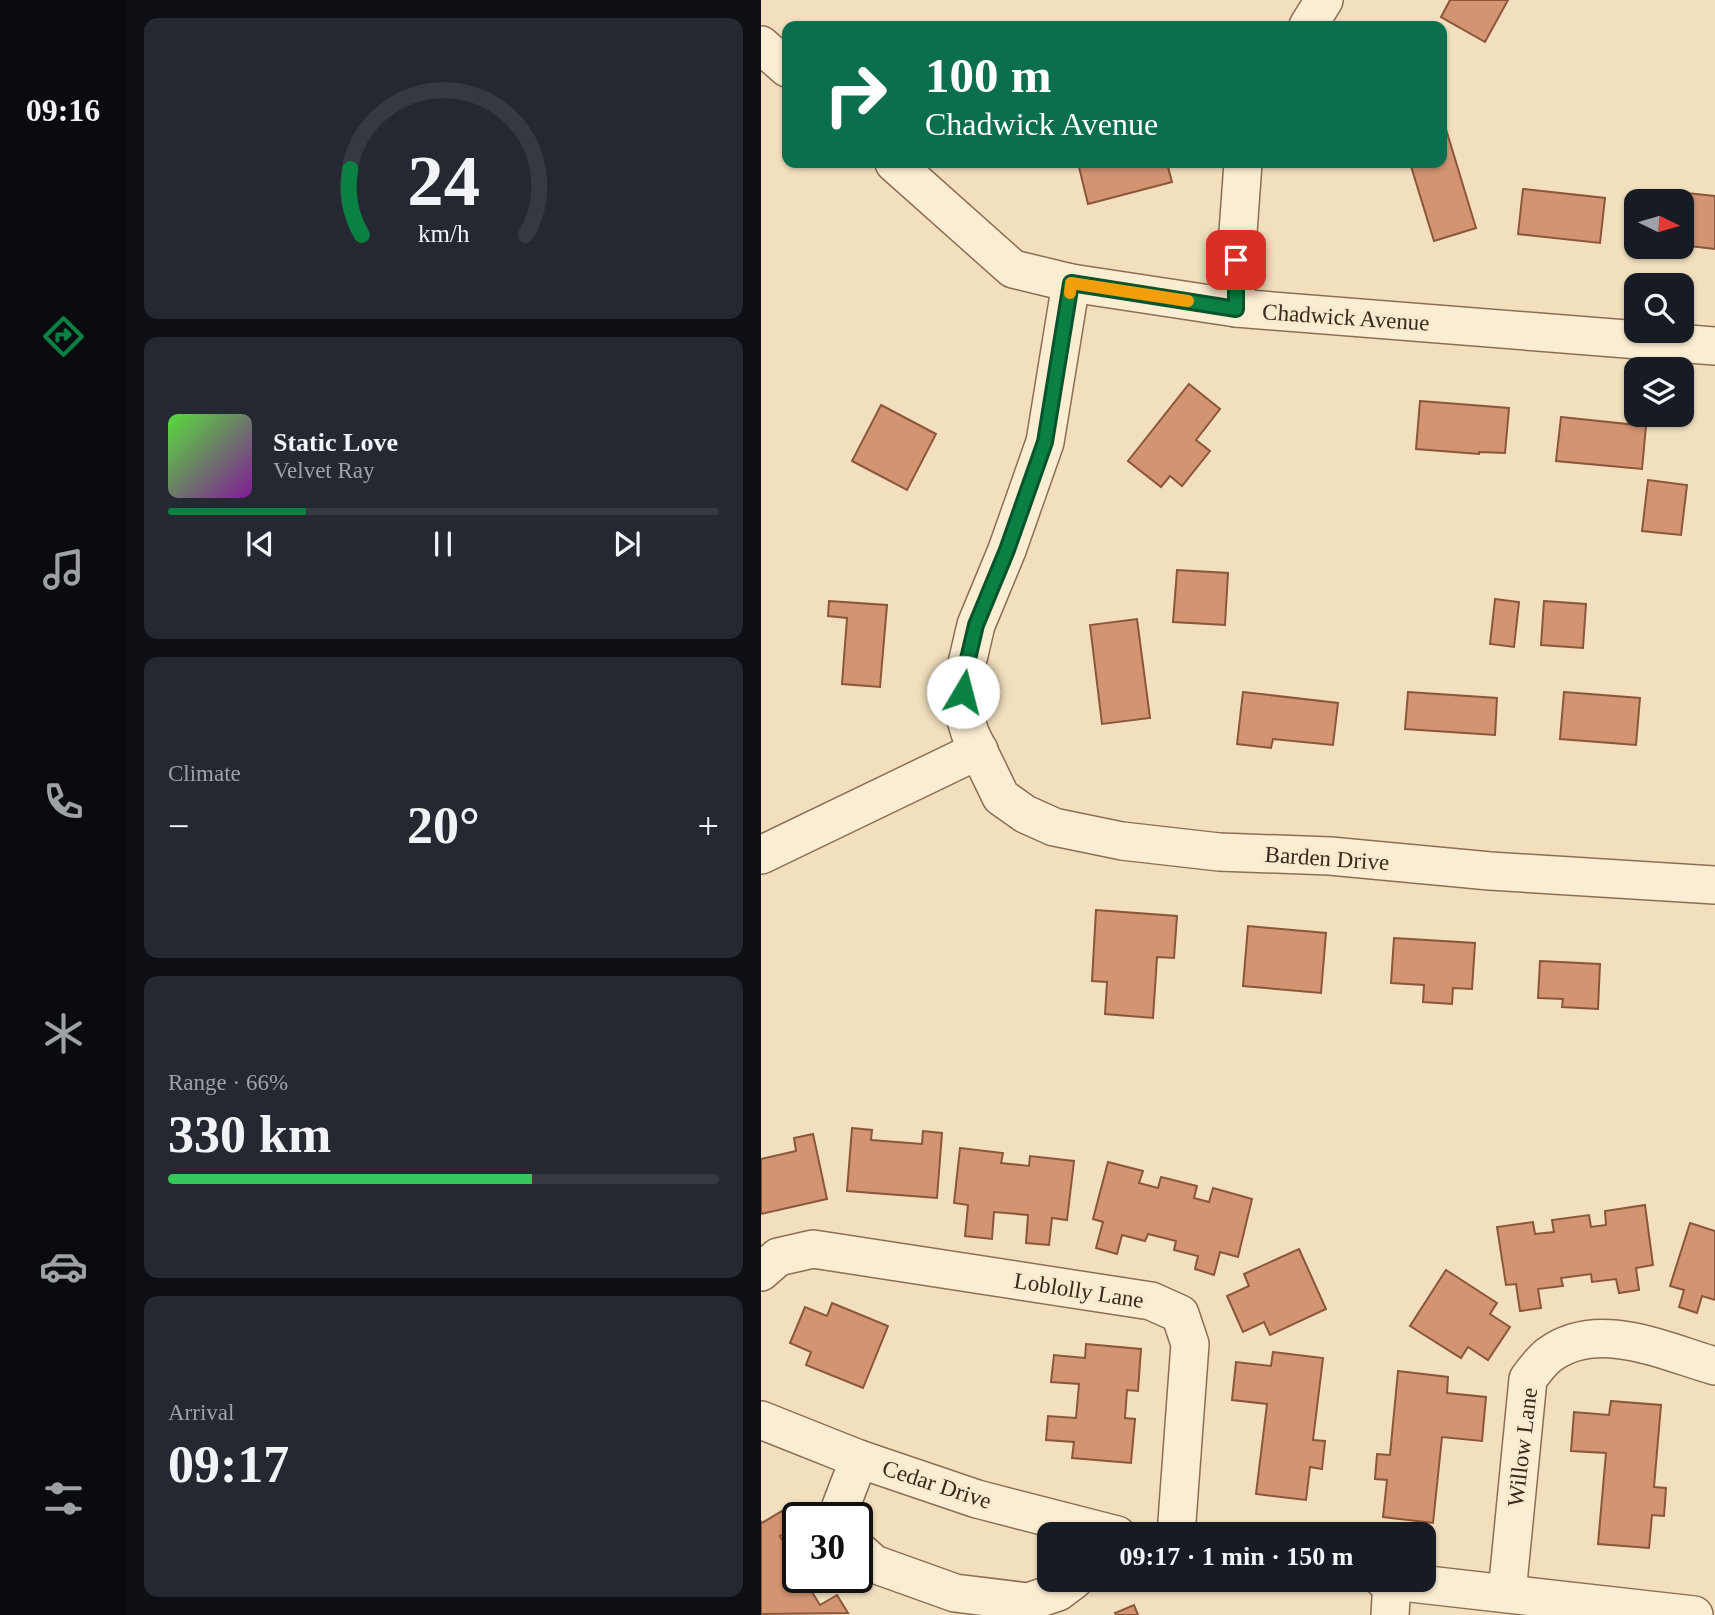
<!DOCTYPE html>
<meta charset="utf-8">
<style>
body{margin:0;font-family:Georgia,serif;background:#242831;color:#f1f3f6;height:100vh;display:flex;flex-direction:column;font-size:26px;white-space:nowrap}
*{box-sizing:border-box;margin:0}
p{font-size:23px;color:#9ea1a6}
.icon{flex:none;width:38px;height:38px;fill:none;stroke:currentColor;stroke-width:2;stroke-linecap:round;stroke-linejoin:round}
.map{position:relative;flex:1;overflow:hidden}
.side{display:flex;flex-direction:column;gap:18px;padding:18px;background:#0d0f14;width:635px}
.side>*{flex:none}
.guide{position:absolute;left:21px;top:21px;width:665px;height:147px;border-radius:14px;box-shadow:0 2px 5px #0004;background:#0b6e4f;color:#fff;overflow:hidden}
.needle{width:46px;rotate:95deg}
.buttons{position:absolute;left:863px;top:189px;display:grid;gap:14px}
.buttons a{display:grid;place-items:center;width:70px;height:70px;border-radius:14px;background:#171b24;box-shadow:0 2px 5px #0004;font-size:35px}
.speed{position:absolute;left:21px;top:1502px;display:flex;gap:14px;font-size:35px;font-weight:700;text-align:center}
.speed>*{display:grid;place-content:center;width:91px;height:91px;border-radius:50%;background:#171b24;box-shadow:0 2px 5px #0004;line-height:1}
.speed .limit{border:4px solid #111;border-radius:10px;background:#fff;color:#111}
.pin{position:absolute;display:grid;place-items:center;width:60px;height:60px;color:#fff;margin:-30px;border-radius:14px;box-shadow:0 4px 10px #0006}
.me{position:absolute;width:77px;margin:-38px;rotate:8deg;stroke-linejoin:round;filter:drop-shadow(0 0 5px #0008)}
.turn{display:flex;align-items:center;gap:24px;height:147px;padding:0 28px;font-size:32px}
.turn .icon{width:91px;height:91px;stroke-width:2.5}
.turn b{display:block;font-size:49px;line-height:60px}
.big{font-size:52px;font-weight:700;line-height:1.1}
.side .tile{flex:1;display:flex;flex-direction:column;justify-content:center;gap:10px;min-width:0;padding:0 24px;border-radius:14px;background:#242831}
.side .dial{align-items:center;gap:0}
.dial svg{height:182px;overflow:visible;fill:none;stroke:#363941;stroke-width:7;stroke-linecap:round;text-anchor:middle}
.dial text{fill:#f1f3f6;stroke:none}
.song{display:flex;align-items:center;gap:21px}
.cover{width:84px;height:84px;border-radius:10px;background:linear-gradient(135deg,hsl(110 70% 55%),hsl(290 70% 35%))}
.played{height:7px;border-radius:4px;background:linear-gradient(90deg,#0b8043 25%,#363941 25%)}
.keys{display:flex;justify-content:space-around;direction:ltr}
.heat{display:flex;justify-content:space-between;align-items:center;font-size:38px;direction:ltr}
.charge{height:10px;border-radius:5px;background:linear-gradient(90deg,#34c759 66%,#363941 0)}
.trip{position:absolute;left:276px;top:1522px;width:399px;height:70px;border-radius:14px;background:#171b24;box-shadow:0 2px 5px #0004;font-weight:700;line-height:70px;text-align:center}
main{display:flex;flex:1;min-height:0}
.tab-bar{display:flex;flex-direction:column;width:126px;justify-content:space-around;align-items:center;background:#090b0e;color:#9ea1a6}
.tab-bar .icon{width:49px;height:49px}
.tab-bar .on{color:#0b8043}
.tab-bar b{font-size:32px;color:#f1f3f6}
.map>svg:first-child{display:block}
.building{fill:#d29471;stroke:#8b563a;stroke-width:2}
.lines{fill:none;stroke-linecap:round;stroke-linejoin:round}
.minor-casing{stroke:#8b6f55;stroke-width:40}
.minor{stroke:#fbedd2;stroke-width:37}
.route-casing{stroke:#07532c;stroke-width:18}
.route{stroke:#0b8043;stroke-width:12}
.slow{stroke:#f59e0b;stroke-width:12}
.labels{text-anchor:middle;stroke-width:6;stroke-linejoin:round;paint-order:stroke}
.street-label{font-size:23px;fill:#39281b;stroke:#f8eace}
</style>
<main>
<nav class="tab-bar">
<b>09:16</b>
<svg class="icon on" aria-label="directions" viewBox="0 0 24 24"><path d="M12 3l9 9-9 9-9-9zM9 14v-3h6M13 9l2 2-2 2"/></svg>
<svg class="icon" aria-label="music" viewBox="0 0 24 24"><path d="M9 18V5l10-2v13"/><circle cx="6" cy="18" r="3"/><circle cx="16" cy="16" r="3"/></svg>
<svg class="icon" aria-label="phone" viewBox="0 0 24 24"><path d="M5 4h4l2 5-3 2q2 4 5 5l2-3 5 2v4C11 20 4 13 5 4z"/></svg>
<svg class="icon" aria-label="climate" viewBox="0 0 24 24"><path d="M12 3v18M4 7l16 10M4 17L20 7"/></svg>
<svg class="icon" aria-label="car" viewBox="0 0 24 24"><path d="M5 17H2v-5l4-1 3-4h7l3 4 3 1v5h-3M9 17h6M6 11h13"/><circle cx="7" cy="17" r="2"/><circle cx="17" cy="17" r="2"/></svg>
<svg class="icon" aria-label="filters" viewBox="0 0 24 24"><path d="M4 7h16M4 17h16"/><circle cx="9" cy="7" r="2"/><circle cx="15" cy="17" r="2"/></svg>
</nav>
<section class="side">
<div class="tile dial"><svg viewBox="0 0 100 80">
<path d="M14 69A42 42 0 1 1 86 69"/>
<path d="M14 69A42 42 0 0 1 9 40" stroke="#0b8043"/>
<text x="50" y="56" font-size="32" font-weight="700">24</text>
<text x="50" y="72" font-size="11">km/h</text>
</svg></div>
<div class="tile">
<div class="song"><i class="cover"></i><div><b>Static Love</b><p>Velvet Ray</p></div></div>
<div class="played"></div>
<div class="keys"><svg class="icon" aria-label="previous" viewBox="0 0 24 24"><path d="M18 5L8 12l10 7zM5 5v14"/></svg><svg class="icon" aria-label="pause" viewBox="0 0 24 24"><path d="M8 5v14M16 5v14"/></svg><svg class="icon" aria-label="next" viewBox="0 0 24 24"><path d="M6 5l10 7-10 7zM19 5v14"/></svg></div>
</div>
<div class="tile"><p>Climate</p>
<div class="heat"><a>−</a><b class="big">20°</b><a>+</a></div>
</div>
<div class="tile"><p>Range · 66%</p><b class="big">330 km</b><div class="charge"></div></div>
<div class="tile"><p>Arrival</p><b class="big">09:17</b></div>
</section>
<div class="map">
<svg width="954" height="1615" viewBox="0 0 954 1615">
<rect width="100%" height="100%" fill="#f1dfbe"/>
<g class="building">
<polygon points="689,0 747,0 724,42 680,17"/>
<polygon points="681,116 715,228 673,241 649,163 681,163"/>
<polygon points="317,163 406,163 411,182 327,204"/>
<polygon points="762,189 844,198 839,243 757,234"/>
<polygon points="897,190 954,196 954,249 920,245 920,201 895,201"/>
<polygon points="428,384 459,409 435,440 449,451 421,486 409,476 400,487 367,461"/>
<polygon points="659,401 748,408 744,453 718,452 718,454 655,449"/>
<polygon points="120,405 175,434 146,490 91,461"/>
<polygon points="800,417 885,426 881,469 795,461"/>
<polygon points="887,480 926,485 920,535 881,531"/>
<polygon points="416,570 467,573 464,625 412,622"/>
<polygon points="734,599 758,602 753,647 729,644"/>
<polygon points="68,601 126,605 119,687 81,684 86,618 67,616"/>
<polygon points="783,601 825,604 822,648 780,645"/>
<polygon points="376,619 389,718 341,724 329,625"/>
<polygon points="482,692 577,703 572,745 512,739 510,748 476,744"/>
<polygon points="647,692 736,698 734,735 644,729"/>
<polygon points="803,692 879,698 875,745 799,739"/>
<polygon points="335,910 416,916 413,958 396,957 392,1018 344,1014 346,982 331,981"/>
<polygon points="487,926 565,933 560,993 482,986"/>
<polygon points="633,938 714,943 711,989 692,988 691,1004 662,1002 663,985 630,983"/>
<polygon points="779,961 839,964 837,1009 801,1007 802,999 777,998"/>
<polygon points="91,1128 111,1130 110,1140 161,1144 162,1131 181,1133 176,1198 86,1191"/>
<polygon points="52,1134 66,1199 0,1214 0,1159 35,1151 33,1138"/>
<polygon points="199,1148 242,1153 240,1163 268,1166 269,1156 313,1161 306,1220 291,1218 288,1245 265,1243 267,1215 233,1212 231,1239 204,1236 207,1205 193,1203"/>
<polygon points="347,1162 382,1171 378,1183 397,1188 400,1177 436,1186 433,1198 448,1202 452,1188 491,1199 477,1257 459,1252 453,1275 434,1269 437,1256 413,1250 415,1241 387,1234 384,1241 361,1235 356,1254 335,1248 342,1222 332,1219"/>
<polygon points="884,1205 892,1265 875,1268 878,1290 858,1293 855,1279 831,1282 830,1274 800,1278 802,1286 777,1289 780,1308 759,1311 755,1284 745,1285 736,1227 772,1222 774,1234 793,1232 791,1220 828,1215 830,1227 845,1225 844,1211"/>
<polygon points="929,1223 954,1231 954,1300 941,1296 936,1313 918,1307 923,1290 909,1286"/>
<polygon points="538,1249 565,1309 509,1335 503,1322 482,1332 466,1296 488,1286 483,1274"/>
<polygon points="685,1270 736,1303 729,1314 749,1327 727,1360 707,1347 700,1358 649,1326"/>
<polygon points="71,1303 127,1326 102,1388 45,1365 50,1352 29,1343 44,1307 66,1316"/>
<polygon points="325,1344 380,1349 377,1391 366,1390 364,1418 374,1419 370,1463 311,1458 313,1442 285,1440 287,1416 315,1418 318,1384 290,1382 293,1355 324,1358"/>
<polygon points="512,1352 562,1358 552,1440 564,1441 561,1469 549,1467 545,1500 495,1494 506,1404 471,1400 475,1362 510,1366"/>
<polygon points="637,1371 687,1377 686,1393 725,1397 721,1441 681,1437 672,1523 622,1517 626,1480 614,1479 616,1454 629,1455"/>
<polygon points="850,1401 900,1405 893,1487 905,1488 903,1516 891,1515 888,1548 837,1544 845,1453 810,1451 813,1412 848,1415"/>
<polygon points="21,1511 31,1529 19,1536 32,1557 25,1562 40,1588 46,1584 59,1605 76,1595 87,1613 0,1614 0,1521 1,1523"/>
<polygon points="373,1605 377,1615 355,1615 354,1613"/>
</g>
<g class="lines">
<g class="minor-casing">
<g id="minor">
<polyline points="547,26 563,0"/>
<polyline points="0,45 26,68"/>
<polyline points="133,163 252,269 310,283 475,308 954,346"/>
<polyline points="310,283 284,442 246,550 215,625 203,676 201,707 209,733 240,797 264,814 293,827 361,841 458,852 569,856 729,871 954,885"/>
<polyline points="475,308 475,260 482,163"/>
<polyline points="0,855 218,750"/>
<polyline points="0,1272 17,1257 52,1249 390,1301 419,1314 429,1344 415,1535"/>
<polyline points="0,1420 98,1459 216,1499 356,1535"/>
<polyline points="80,1517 80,1506 98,1459"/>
<polyline points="96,1549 113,1564 194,1593 267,1602 297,1592 313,1580"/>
<polyline points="623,1580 933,1615"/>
<path d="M 746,1593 L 767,1379 C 773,1371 780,1361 788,1355 C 837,1319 902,1351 954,1366"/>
<polyline points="629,1615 631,1582"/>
</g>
</g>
<use href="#minor" class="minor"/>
</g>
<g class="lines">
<g class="route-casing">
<polyline id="route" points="202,692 203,676 215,625 246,550 284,442 310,283 475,309 475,260"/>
</g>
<use href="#route" class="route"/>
<polyline class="slow" points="309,293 310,283 427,301"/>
</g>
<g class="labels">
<g class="street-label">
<text transform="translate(585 317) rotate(4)" y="8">Chadwick Avenue</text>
<text transform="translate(566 858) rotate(4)" y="8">Barden Drive</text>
<text transform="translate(318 1290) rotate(9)" y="8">Loblolly Lane</text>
<text transform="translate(761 1447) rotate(-83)" y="8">Willow Lane</text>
<text transform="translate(176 1484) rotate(18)" y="8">Cedar Drive</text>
</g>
</g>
</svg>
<div class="buttons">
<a><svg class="needle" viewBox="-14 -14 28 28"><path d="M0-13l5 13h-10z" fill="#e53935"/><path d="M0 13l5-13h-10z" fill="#9ea1a6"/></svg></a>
<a><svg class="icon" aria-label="search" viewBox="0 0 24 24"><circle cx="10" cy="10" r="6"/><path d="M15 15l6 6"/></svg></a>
<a><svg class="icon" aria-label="layers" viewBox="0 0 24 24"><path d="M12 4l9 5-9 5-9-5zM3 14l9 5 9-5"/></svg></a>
</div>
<div class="speed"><div class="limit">30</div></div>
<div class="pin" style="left:475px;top:260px;background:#d93025"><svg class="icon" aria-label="arrive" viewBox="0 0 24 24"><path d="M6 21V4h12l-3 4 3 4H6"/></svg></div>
<svg class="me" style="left:202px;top:692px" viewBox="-20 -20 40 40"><circle r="19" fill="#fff"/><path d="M0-13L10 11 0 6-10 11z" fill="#0b8043"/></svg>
<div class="trip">09:17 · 1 min · 150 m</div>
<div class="guide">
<div class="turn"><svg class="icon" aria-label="right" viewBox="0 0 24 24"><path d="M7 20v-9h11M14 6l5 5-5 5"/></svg><div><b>100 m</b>Chadwick Avenue</div></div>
</div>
</div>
</main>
